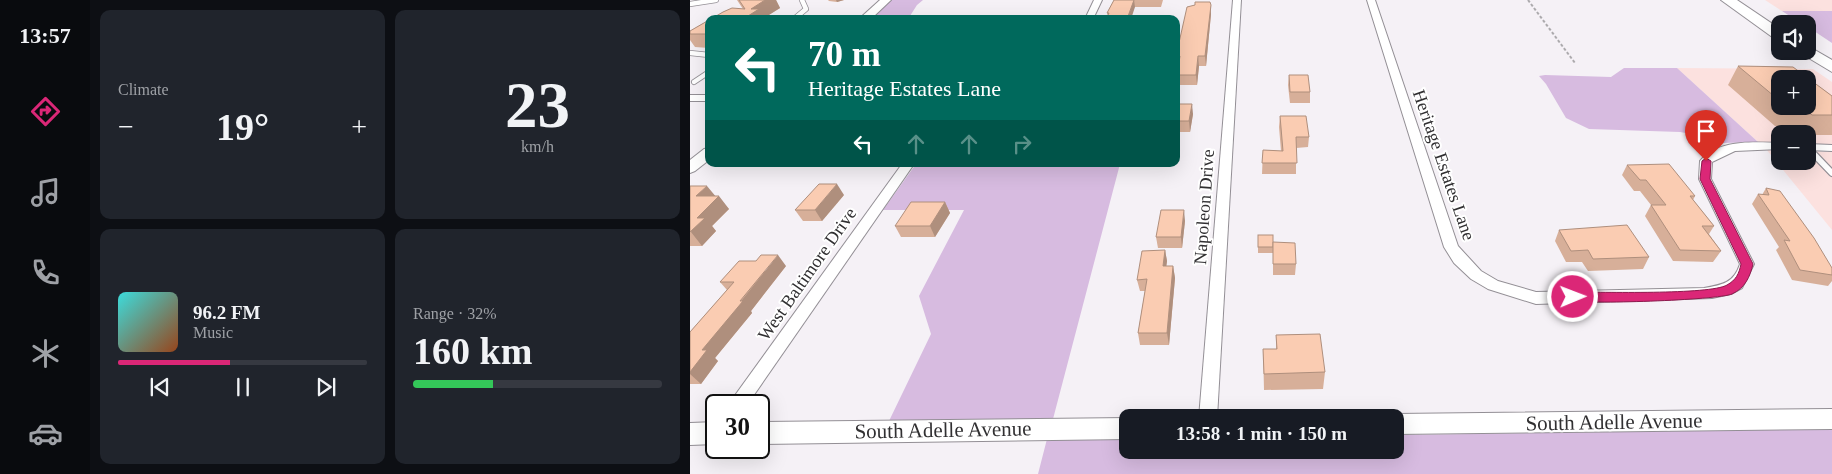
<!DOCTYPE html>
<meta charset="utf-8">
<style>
body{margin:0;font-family:Georgia,serif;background:#20242c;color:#f1f3f6;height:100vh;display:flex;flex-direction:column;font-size:19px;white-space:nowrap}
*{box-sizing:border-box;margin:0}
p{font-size:16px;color:#9ea1a6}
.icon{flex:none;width:28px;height:28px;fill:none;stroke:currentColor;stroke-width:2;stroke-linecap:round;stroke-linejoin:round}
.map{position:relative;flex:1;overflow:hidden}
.panel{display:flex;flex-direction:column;gap:10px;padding:10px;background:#0d0f14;width:600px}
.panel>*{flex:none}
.guide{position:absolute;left:15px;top:15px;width:475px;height:152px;border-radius:10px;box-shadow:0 5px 20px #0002;background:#00695c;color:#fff;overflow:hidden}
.controls{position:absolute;left:1081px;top:15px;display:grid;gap:10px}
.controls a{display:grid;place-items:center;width:45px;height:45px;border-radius:10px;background:#171b24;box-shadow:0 5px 20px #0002;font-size:25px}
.speed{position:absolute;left:15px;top:394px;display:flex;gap:10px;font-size:25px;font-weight:700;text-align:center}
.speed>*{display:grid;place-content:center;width:65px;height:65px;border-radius:50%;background:#171b24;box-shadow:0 5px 20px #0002;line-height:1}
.speed .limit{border:2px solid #111;border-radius:8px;background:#fff;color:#111}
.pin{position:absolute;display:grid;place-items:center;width:42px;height:42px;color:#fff;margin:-51px -21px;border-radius:50% 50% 50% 0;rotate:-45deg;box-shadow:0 0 5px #0007}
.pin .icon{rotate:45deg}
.me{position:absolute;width:55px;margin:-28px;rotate:89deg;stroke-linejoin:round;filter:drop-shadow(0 0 4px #0008)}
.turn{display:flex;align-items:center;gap:18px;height:105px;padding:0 20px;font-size:22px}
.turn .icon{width:65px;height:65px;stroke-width:2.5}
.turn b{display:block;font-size:35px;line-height:42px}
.lanes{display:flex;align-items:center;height:48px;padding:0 20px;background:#0003;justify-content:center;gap:25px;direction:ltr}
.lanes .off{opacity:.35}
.big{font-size:38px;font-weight:700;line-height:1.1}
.panel .tile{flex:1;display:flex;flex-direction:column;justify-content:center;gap:8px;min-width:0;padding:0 18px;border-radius:10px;background:#20242c}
.panel .dial{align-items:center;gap:0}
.dial b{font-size:65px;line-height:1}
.song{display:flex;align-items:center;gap:15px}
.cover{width:60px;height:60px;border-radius:8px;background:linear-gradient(135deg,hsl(180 70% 55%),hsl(20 70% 35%))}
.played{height:5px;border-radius:2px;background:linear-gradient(90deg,#db2777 45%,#363941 45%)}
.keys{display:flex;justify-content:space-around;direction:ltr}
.heat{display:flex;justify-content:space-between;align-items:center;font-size:28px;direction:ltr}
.charge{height:8px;border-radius:4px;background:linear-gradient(90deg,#34c759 32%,#363941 0)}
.panel .tiles{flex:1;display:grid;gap:10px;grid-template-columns:repeat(2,1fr)}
.trip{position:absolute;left:429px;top:409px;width:285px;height:50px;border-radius:10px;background:#171b24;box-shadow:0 5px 20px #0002;font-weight:700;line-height:50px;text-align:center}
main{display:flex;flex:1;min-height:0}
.dock{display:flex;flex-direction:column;width:90px;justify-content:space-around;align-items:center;background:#090b0e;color:#9ea1a6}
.dock .icon{width:35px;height:35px}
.dock .active{color:#db2777}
.dock b{font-size:22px;color:#f1f3f6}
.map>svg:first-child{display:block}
.commercial{fill:#fce1df;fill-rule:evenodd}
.green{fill:#d7bbe0}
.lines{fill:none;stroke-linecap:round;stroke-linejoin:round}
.service-far1-casing{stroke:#938f95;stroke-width:6}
.service-casing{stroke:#938f95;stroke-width:8}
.minor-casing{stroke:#938f95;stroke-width:2}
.tertiary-casing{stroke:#938f95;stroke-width:2}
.trunk-casing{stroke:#938f95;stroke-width:2}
.path{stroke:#acaaad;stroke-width:2;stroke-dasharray:3 2;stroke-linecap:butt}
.service-far1{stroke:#fff;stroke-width:4.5}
.service{stroke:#fff;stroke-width:5.5}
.minor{fill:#fff;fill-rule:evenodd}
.tertiary{fill:#fff;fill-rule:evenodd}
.trunk{fill:#fff;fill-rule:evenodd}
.wall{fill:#d7af99;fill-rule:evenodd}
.shaded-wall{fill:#af8f7d}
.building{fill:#faccb2;stroke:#af8f7d}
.route{fill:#db2777;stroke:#8e194d}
.labels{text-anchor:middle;stroke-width:4;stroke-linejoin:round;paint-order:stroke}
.street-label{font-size:18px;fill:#313032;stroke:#fff}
.near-street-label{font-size:21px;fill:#313032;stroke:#fff}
</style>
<main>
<nav class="dock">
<b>13:57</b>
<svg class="icon active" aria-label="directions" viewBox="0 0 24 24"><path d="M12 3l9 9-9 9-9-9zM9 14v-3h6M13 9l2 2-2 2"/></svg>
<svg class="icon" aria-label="music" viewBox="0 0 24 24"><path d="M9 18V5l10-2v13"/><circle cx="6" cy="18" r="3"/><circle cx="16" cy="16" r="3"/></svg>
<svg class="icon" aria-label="phone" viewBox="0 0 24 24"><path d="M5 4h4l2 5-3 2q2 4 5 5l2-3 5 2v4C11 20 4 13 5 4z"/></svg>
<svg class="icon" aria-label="climate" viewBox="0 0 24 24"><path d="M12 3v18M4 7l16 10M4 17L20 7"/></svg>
<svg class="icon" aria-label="car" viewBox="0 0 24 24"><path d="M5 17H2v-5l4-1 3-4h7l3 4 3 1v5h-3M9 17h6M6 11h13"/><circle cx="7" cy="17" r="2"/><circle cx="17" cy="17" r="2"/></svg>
</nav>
<section class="panel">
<div class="tiles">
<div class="tile"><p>Climate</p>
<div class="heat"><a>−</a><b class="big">19°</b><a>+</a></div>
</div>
<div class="tile dial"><b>23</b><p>km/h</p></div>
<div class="tile">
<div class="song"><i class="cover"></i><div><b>96.2 FM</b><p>Music</p></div></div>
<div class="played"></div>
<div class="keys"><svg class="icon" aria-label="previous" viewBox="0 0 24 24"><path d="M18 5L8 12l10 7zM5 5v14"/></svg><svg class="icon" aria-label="pause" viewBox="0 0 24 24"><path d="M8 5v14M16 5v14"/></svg><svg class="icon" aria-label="next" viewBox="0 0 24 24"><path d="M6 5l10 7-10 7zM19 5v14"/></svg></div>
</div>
<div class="tile"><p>Range · 32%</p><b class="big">160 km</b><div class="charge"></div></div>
</div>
</section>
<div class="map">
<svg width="1142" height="474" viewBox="0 0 1142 474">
<rect width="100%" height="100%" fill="#f5f1f6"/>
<g class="commercial">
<polygon points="1075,0 1142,0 1142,11 1092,11"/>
<path d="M 987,68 L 1123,69 L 1142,82 L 1142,145 L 1118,144 L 1118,134 L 1090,134 L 1090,143 L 1068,142 ZM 1090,79 L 1118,79 L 1118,106 L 1090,106 Z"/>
<polygon points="1076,149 1090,150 1090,161 1118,161 1118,151 1142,152 1142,230"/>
</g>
<g class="green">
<polygon points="201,0 233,0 227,5 218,19 180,19"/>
<polygon points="1092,11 1142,11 1142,43 1118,27 1118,24 1112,24"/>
<polygon points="934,68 987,68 1068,142 1033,143 1013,136 990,132 899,129 876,118 856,84 849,76 855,75 921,77"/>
<polygon points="226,164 430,164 363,419 199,421 241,334 229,296 274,210 193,210"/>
<polygon points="1142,429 1142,474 348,474 357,439 437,438 438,450 705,450 705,435"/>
</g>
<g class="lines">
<g class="service-far1-casing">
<g id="service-far1">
<polyline points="0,4 26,0"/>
<polyline points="104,19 116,9 112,0"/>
<polyline points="0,53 19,55"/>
<polyline points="4,82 19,72"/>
</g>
</g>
<g class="service-casing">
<polyline id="service" points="1118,148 1142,173"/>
</g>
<g class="minor-casing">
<g id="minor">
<polygon points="404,0 412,0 403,19 395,19"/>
<polygon points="543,0 551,0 527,418 509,418"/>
<path d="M 677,0 L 685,0 L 768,246 L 791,271 L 808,281 L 846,292 L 1014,288 C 1032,285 1044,283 1050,264 L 1009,179 L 1010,161 C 1028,139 1065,142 1090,143 L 1090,149 L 1045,151 L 1022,162 L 1021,179 L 1064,264 L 1052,288 L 1041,294 L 1022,298 L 846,304 L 798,289 L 781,279 L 764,263 L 754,247 Z"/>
<rect x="0" y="95" width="19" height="6"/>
<polygon points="1118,144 1142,145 1142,151 1118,150"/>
<polygon points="212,164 224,164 57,405 38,405"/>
</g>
</g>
<g class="tertiary-casing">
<g id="tertiary">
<polygon points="190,0 201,0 181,19 169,19"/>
<polygon points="19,148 19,160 5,171 0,173 0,160 14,149"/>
<polygon points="1142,409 1142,429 705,434 705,418 696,418 705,414"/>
<polygon points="438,418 438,439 69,444 69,422"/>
<polygon points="26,422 26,444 0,445 0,423"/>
</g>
</g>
<g class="trunk-casing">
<g id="trunk">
<polygon points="1031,0 1047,0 1090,29 1090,41 1085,39"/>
<polygon points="1118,46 1142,60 1142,72 1112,54 1110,51 1118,51"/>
</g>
</g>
<polyline class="path" points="838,0 885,63"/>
<use href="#service-far1" class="service-far1"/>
<use href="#service" class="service"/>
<use href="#minor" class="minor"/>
<use href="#tertiary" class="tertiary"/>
<use href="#trunk" class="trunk"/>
</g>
<g class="wall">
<polygon points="47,0 86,0 90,8 74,18 74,19 21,19 53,9"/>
<polygon points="138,0 154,0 147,2 139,1"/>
<polygon points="424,0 473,0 471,7 445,7 418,16 417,13"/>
<polygon points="521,5 521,14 516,66 509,66 507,85 488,85 487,75 488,66 487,66 486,56"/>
<polygon points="19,20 19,48 5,47 0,40 0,31"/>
<path d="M 1048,66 L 1103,67 L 1142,96 L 1142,135 L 1118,135 L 1118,134 L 1108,134 L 1099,126 L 1085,126 L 1038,85 ZM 1090,79 L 1118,79 L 1118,106 L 1090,106 Z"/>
<polygon points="599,75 620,92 620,103 600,103 598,85"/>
<polygon points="486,104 503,114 500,132 486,132"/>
<polygon points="590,116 619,137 618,147 606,148 606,174 572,174 573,150 591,151 589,127"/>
<polygon points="937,165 1005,196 1003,200 1024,226 1019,234 1031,251 1023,262 983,261 955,216 961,205 950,191 944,191 932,175"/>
<polygon points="0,186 25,196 39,209 22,226 26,231 12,246 0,246"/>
<polygon points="1076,188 1142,268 1142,281 1138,286 1102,280 1086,250 1089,247 1062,204 1068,194 1072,195"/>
<polygon points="154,195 132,221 113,221 105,210"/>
<polygon points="255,202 260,213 245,237 211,237 205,226"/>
<polygon points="495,221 492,248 468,248 466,237"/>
<polygon points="869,230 959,257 953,269 898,271 892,262 876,262 865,241"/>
<rect x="568" y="235" width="15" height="18"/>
<polygon points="583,242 606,264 605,275 583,275"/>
<polygon points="475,250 477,261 476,266 483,266 485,278 479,345 450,345 448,333 455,291 450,291 447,280"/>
<polygon points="96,266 61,311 62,313 25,358 28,361 11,384 0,384 0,332 37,290 30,282"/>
<polygon points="586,335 635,372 633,389 574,390 573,349 586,349"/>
</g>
<g class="shaded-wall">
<polygon points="75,0 86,0 90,8 74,18 74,19 60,19 58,16 61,9"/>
<polygon points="146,0 154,0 147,2"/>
<polygon points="444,0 445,7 441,19 437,19"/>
<polygon points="521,5 521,14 516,66 515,56"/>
<polygon points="508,56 509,66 507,85 506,75"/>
<polygon points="502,104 503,114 500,132 499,121"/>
<polygon points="147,184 154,195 132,221 125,210"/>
<polygon points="17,186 27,198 29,196 39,209 22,226 26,231 12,246 1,232 7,218 6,196"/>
<polygon points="255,202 260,213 245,237 240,226"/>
<polygon points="494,210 495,221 492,248 491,237"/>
<polygon points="475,250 477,261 475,278 473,266"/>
<polygon points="88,255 96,266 61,311 62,313 25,358 28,361 11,384 0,374 0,372 12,350"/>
<polygon points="483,266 485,278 479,345 477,333"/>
</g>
<g class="building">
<polygon points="49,0 75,0 61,9 69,9 58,16 64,17 60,19 21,19 33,12 42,8 55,9"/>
<polygon points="424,0 444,0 437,19 416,19 419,13 417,13"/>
<polygon points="505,2 520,2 521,5 515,56 508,56 506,75 487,75 490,56 486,56 497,7 505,5"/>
<polygon points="19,20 19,34 0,34 0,31"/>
<polygon points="1048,66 1103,67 1142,96 1142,115 1122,115 1112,107 1097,107 1096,106 1118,106 1118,79 1090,79 1090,101"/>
<polygon points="599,75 618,75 620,92 600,92"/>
<polygon points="486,104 502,104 499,121 486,121"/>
<polygon points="590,116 616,116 619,137 606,137 607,163 572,163 573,150 593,151"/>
<polygon points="979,164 1005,196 1000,196 1024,226 1012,226 1031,251 990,250 961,205 976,205 956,180 950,180 937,165"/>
<polygon points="129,184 147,184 125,210 105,210"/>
<polygon points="0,186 17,186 6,196 29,196 7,218 15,218 0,232"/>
<polygon points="1076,188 1090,191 1124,238 1142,268 1142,275 1110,270 1094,240 1100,241 1068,194 1079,195"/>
<polygon points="221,202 255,202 240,226 205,226"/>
<polygon points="471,210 494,210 491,237 466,237"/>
<polygon points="937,225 959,257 903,259 898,250 881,251 869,230"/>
<rect x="568" y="235" width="15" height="12"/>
<polygon points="583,242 605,243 606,264 583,264"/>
<polygon points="475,250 473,266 483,266 477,333 448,333 457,279 447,280 452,251"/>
<polygon points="71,255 88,255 50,301 53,301 12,350 17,350 0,372 0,332 44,282 30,282 49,261 66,261"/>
<polygon points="630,334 635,372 574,374 573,349 587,349 586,335"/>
</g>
<path class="route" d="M 1016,158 L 1021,161 L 1020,179 L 1063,264 C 1060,277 1055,288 1042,294 C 1028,300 894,305 878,300 L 877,297 L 883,292 C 909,292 1020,295 1037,285 C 1046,280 1049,274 1051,264 L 1010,179 L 1012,161 Z"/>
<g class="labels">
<g class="street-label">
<text transform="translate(754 165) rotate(71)" y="6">Heritage Estates Lane</text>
<text transform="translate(514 207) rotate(-86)" y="6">Napoleon Drive</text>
<text transform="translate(117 274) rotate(-55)" y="6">West Baltimore Drive</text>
</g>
<g class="near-street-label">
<text transform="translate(924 422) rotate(-1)" y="7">South Adelle Avenue</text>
<text transform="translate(253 430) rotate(-1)" y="7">South Adelle Avenue</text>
</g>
</g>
</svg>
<div class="controls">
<a><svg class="icon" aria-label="sound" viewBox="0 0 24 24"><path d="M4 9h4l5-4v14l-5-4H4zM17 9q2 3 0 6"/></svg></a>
<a>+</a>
<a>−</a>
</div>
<div class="speed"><div class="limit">30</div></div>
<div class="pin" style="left:1016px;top:161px;background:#d93025"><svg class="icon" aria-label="arrive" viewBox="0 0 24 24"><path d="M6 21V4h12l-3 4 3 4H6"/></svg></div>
<svg class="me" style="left:883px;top:297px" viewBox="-20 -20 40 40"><circle r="17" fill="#db2777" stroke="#fff" stroke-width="3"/><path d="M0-11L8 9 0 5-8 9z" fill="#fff"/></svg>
<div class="trip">13:58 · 1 min · 150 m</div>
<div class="guide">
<div class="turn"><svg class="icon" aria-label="left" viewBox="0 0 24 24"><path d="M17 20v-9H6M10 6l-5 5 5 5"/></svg><div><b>70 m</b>Heritage Estates Lane</div></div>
<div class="lanes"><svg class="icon" aria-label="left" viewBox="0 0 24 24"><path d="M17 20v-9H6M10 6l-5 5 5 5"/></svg><svg class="icon off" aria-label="ahead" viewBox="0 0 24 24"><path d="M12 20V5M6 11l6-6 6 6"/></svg><svg class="icon off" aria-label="ahead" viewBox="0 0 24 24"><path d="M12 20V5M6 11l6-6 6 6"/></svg><svg class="icon off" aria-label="right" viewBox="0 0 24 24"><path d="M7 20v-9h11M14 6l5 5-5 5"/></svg></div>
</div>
</div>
</main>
